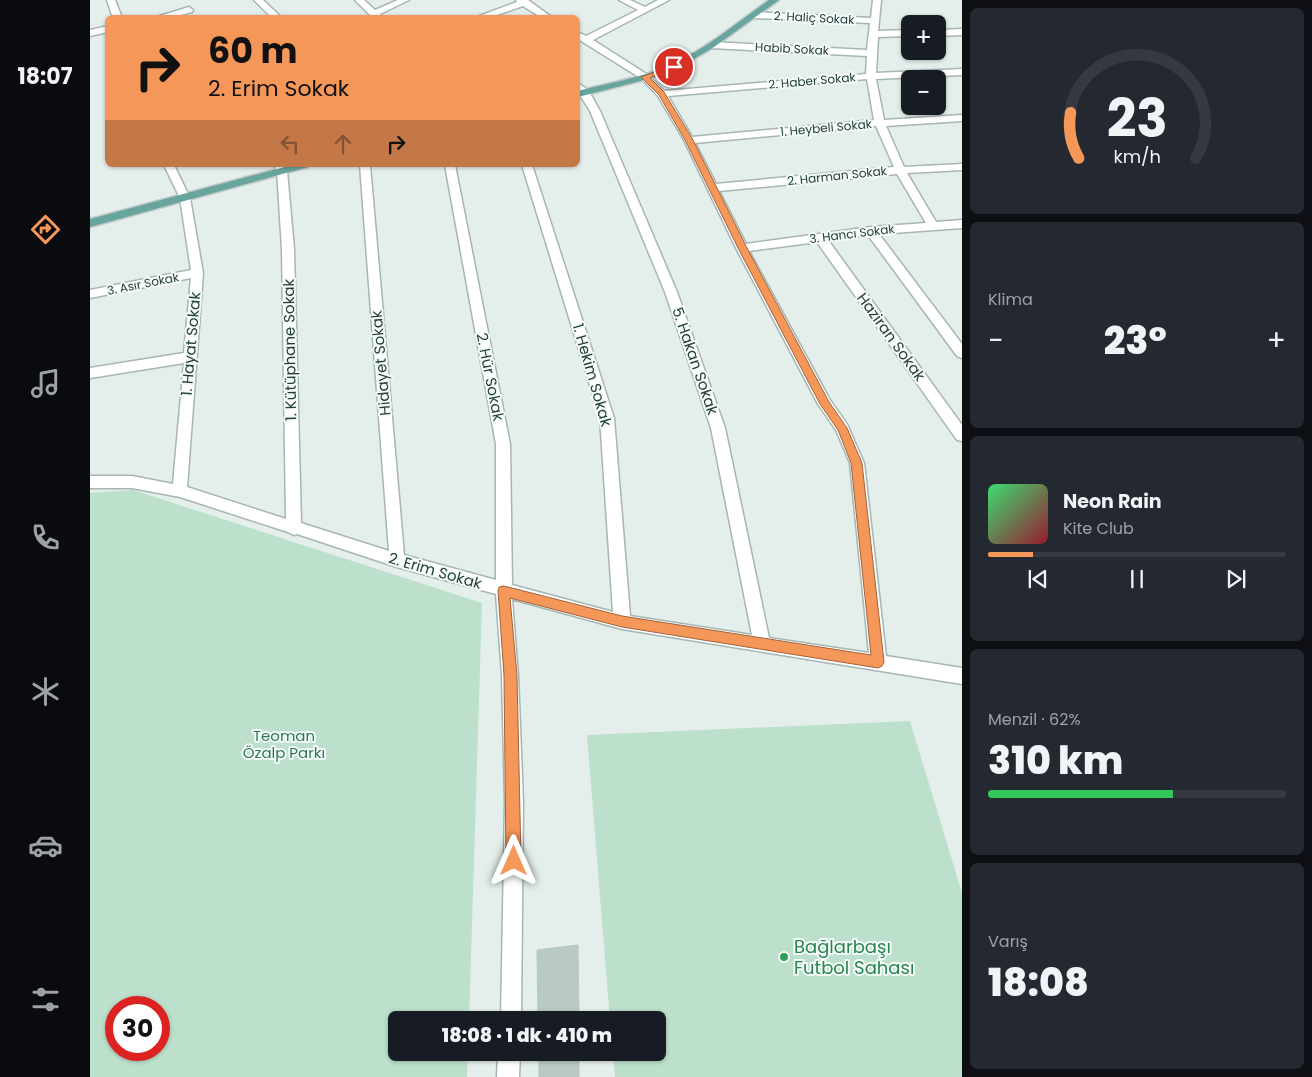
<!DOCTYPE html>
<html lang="tr">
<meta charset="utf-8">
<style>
body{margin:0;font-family:Poppins,sans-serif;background:#242831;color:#f1f3f6;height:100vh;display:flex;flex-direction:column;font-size:19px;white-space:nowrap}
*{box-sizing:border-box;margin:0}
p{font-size:16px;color:#9ea1a6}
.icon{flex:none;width:28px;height:28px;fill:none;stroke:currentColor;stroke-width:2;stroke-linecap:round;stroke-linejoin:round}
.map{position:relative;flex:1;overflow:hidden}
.panel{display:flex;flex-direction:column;gap:8px;padding:8px;background:#0d0f14;width:350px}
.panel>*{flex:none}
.hud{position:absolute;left:15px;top:15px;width:475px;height:152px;border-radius:8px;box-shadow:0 1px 4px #0004;background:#f6975a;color:#111;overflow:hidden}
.tools{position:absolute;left:811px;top:15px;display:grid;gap:10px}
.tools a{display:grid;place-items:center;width:45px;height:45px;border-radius:8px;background:#171b24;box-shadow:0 1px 4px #0004;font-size:25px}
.speed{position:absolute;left:15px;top:996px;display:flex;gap:10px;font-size:25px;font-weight:700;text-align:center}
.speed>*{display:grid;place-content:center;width:65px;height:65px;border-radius:50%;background:#171b24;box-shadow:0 1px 4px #0004;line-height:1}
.speed .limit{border:8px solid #d22;background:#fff;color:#111}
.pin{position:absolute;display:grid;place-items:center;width:42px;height:42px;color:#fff;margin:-21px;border:2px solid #fff;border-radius:50%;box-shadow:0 1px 5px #0007}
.me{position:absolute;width:55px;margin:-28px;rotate:0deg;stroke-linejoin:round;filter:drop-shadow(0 0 4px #0008)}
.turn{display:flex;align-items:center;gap:18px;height:105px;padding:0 20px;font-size:22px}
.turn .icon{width:65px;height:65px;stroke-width:2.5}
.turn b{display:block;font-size:35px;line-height:42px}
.lanes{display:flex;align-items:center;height:48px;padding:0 20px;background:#0003;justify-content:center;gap:25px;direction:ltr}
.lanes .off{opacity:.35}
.big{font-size:38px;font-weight:800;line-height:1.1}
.panel .tile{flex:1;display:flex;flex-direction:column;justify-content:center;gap:8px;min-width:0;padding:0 18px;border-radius:8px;background:#242831}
.panel .dial{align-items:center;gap:0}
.dial svg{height:130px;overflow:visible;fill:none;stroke:#363941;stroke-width:7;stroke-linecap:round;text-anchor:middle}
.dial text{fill:#f1f3f6;stroke:none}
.song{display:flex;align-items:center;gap:15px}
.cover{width:60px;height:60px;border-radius:8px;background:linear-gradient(135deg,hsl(140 70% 55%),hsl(350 70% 35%))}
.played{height:5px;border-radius:2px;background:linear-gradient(90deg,#f6975a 15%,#363941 15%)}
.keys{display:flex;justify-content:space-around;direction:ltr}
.heat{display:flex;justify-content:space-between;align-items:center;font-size:28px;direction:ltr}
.charge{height:8px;border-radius:4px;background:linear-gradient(90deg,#34c759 62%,#363941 0)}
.trip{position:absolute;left:298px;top:1011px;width:278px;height:50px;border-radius:8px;background:#171b24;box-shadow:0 1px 4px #0004;font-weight:800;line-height:50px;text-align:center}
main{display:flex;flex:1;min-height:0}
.dock{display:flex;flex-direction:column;width:90px;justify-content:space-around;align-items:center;background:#090b0e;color:#9ea1a6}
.dock .icon{width:35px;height:35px}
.dock .current{color:#f6975a}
.dock b{font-size:22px;color:#f1f3f6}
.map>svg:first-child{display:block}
.green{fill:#bce0cb;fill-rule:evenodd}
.building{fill:#b9c9c5;stroke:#b6c8c3}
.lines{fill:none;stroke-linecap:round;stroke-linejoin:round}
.minor-casing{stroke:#a6b6b3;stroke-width:3}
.major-casing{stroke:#c1cac9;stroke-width:3}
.minor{fill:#fff;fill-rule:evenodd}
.major{fill:#67a59e;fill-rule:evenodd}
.route{fill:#f6975a;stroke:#a0623a}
.leisure-dot{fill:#2e9e5b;stroke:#f5faf8;stroke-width:2}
.labels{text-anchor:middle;stroke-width:4;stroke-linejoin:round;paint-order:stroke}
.far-street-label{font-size:12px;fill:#22403d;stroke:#f5faf8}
.street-label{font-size:15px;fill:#22403d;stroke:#f5faf8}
.park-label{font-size:15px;fill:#2b7955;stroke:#f5faf8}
.near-leisure-label{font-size:18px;fill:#27864d;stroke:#f5faf8;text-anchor:start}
</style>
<main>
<nav class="dock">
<b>18:07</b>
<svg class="icon current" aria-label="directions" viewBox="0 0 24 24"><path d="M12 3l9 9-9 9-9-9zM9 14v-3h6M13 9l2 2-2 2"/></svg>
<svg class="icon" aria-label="music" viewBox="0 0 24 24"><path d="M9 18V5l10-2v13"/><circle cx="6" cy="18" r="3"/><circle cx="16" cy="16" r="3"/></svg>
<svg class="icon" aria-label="phone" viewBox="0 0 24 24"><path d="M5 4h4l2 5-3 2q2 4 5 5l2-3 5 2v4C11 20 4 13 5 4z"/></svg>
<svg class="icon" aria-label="climate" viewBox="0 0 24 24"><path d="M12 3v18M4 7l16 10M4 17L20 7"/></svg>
<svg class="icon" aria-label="car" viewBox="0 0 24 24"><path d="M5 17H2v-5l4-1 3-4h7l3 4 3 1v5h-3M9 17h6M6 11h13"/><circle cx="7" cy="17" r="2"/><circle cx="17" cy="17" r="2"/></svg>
<svg class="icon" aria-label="filters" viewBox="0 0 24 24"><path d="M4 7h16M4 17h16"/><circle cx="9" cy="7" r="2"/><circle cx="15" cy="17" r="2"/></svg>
</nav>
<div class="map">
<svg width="872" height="1077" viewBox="0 0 872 1077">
<rect width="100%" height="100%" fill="#e4eeeb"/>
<g class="green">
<path d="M 43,490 L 392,603 L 379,1020 L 306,1020 L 306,1052 L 378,1053 L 377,1077 L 0,1077 L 0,493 ZM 26,1008 L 69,1008 L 69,1050 L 26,1050 Z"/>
<polygon points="820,721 872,893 872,1077 525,1077 523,1053 566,1052 566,1020 520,1020 497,735"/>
</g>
<g class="building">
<polygon points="488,945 489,1020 448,1020 447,950"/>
<rect x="449" y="1052" width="40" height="25"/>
</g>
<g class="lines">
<g class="minor-casing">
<g id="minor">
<polygon points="17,0 25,0 32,18 23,18"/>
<polygon points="164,0 173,0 192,18 182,18"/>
<polygon points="265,0 274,0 285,10 308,0 319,0 290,14 293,18 283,18"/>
<polygon points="426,0 438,0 463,18 452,18 433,6 398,18 384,18 427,2"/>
<path d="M 529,0 L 540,0 L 555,7 L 568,0 L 579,0 L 503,40 L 558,75 L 574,91 L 776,74 L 777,56 L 621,48 L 616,45 L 621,42 L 777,50 L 780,23 L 664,18 L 660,15 L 664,12 L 781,18 L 783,0 L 791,0 L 788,31 L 820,30 L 820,36 L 788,37 L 786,73 L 872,69 L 872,75 L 786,79 L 794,120 L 872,115 L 872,121 L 796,126 L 814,167 L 872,164 L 872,170 L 817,173 L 846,222 L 872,220 L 872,228 L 789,234 L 872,344 L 872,358 L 867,356 L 778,235 L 738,240 L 872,425 L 872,441 L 867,440 L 727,242 L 659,251 L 740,400 L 757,424 L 774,463 L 796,656 L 872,668 L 872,684 L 532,629 L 422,599 L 428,675 L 433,802 L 431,1020 L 411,1020 L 415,802 L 412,675 L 406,594 L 307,567 L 207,534 L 204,535 L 198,532 L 90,497 L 42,488 L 0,488 L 0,476 L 42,476 L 83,484 L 94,363 L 0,378 L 0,368 L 94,353 L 101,278 L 0,298 L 0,290 L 101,270 L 90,198 L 74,165 L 84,165 L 100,198 L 113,273 L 97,487 L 196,519 L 192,249 L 187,171 L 184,165 L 194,165 L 197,171 L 204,249 L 211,523 L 299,551 L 270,165 L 280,165 L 314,555 L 406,580 L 406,444 L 355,165 L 365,165 L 420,444 L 422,585 L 523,612 L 510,418 L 432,165 L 442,165 L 524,418 L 540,616 L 662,635 L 621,428 L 575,292 L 500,111 L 488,92 L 488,84 C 499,87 504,101 510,111 L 587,292 L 635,428 L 679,638 L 779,653 L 760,463 L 746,430 L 728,404 L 646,248 L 594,140 L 568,96 L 552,79 L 488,39 L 488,32 L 496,36 L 548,10 ZM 777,79 L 784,120 L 602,137 L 578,96 ZM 786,126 L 804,167 L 626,184 L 605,143 ZM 807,174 L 836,223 L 781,227 L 656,244 L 629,191 Z"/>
<polygon points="99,7 103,10 102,12 80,18 63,18"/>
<polygon points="18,26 18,32 0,36 0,30"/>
<polygon points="872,29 872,35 848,36 848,30"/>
<polygon points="408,1052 430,1052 429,1077 407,1077"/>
</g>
</g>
<g class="major-casing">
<g id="major">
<path d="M 679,0 L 689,0 L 624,47 L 587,69 L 558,79 L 488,97 L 488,91 C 518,83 551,78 580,65 C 615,50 648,22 679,0 Z"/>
<polygon points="202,165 219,165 218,167 0,227 0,219"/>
</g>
</g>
<use href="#minor" class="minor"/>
<use href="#major" class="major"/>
</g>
<polygon class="route" points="581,66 587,67 560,78 574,92 603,140 657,248 739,402 757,428 772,463 794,662 792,666 788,668 532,627 420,598 427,675 431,861 429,866 424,868 418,866 416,861 414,675 408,591 409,587 414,586 532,616 781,655 761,463 748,430 730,404 648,248 595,140 569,95 551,77"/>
<circle class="leisure-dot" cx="694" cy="957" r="5"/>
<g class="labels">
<g class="far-street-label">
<text transform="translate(724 18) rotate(3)" y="4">2. Haliç Sokak</text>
<text transform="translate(702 49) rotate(3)" y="4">Habib Sokak</text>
<text transform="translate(722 81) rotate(-5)" y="4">2. Haber Sokak</text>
<text transform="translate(736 128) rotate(-5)" y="4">1. Heybeli Sokak</text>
<text transform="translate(747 176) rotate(-6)" y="4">2. Harman Sokak</text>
<text transform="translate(762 234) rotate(-7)" y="4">3. Hancı Sokak</text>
<text transform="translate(53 284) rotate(-11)" y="4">3. Asır Sokak</text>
</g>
<g class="street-label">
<text transform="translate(801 337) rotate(54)" y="5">Haziran Sokak</text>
<text transform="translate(101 344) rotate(-85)" y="5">1. Hayat Sokak</text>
<text transform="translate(200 350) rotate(-91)" y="5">1. Kütüphane Sokak</text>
<text transform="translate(605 361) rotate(71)" y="5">5. Hakan Sokak</text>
<text transform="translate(291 363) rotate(-95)" y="5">Hidayet Sokak</text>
<text transform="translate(502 375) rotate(74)" y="5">1. Hekim Sokak</text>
<text transform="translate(400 377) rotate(79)" y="5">2. Hür Sokak</text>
<text transform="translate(345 571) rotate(16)" y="5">2. Erim Sokak</text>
</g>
<g class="park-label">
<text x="194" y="741">Teoman<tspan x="194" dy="17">Özalp Parkı</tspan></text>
</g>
<g class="near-leisure-label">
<text x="704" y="953">Bağlarbaşı<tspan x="704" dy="21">Futbol Sahası</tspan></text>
</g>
</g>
</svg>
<div class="tools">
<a>+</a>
<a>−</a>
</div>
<div class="speed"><div class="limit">30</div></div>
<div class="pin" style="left:584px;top:67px;background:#d93025"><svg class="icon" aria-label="arrive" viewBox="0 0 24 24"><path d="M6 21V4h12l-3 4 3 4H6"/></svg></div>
<svg class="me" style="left:424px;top:861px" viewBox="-20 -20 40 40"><path d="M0-17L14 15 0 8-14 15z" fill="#f6975a" stroke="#fff" stroke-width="4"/></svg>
<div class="trip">18:08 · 1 dk · 410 m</div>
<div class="hud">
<div class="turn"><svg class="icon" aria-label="right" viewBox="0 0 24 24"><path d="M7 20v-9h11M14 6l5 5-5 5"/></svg><div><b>60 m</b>2. Erim Sokak</div></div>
<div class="lanes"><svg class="icon off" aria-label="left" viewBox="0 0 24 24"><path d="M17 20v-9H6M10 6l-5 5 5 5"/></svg><svg class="icon off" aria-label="ahead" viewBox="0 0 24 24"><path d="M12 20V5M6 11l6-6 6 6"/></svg><svg class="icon" aria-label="right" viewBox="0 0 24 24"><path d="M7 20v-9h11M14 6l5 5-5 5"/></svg></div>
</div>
</div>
<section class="panel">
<div class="tile dial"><svg viewBox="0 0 100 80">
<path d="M14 69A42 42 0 1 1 86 69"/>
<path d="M14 69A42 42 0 0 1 9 41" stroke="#f6975a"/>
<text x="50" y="56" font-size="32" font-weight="700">23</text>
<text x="50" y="72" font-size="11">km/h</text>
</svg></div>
<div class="tile"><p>Klima</p>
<div class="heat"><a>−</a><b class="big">23°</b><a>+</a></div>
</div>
<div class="tile">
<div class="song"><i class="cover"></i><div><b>Neon Rain</b><p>Kite Club</p></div></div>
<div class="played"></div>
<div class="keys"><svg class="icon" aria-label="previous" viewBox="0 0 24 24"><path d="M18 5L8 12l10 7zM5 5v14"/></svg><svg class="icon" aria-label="pause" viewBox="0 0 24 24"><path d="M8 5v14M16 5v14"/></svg><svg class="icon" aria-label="next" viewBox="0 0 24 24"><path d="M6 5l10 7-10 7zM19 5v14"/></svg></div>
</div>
<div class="tile"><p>Menzil · 62%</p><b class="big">310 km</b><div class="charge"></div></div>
<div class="tile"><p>Varış</p><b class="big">18:08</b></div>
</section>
</main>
